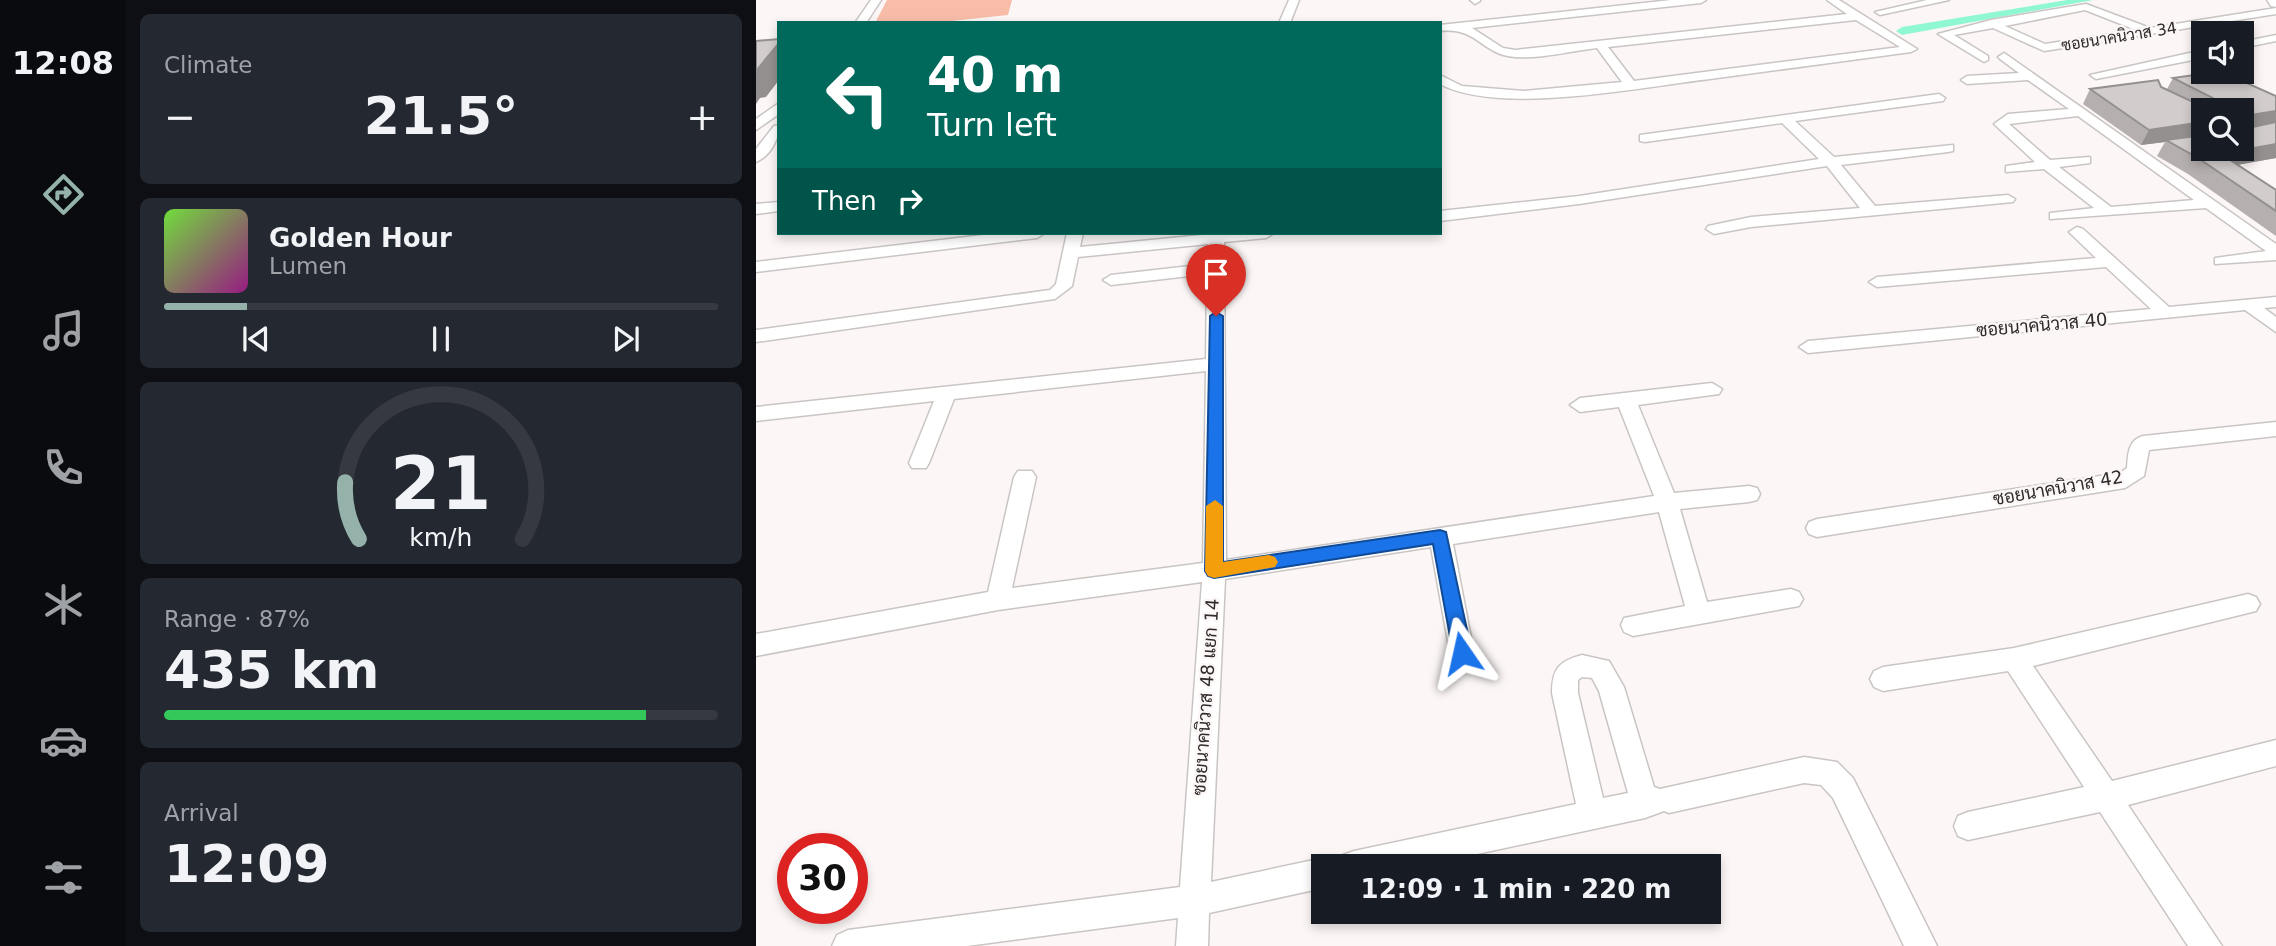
<!DOCTYPE html>
<meta charset="utf-8">
<style>
body{margin:0;font-family:"DejaVu Sans",Sarabun,sans-serif;background:#242831;color:#f1f3f6;height:100vh;display:flex;flex-direction:column;font-size:26px;white-space:nowrap}
*{box-sizing:border-box;margin:0}
p{font-size:23px;color:#9ea1a6}
.icon{flex:none;width:38px;height:38px;fill:none;stroke:currentColor;stroke-width:2;stroke-linecap:round;stroke-linejoin:round}
.map{position:relative;flex:1;overflow:hidden}
.details{display:flex;flex-direction:column;gap:14px;padding:14px;background:#0d0f14;width:630px}
.details>*{flex:none}
.guide{position:absolute;left:21px;top:21px;width:665px;height:214px;border-radius:0px;box-shadow:0 4px 10px #0003;background:#00695c;color:#fff;overflow:hidden}
.buttons{position:absolute;left:1435px;top:21px;display:grid;gap:14px}
.buttons a{display:grid;place-items:center;width:63px;height:63px;border-radius:0px;background:#171b24;box-shadow:0 4px 10px #0003;font-size:35px}
.speed{position:absolute;left:21px;top:833px;display:flex;gap:14px;font-size:35px;font-weight:700;text-align:center}
.speed>*{display:grid;place-content:center;width:91px;height:91px;border-radius:50%;background:#171b24;box-shadow:0 4px 10px #0003;line-height:1}
.speed .limit{border:10px solid #d22;background:#fff;color:#111}
.pin{position:absolute;display:grid;place-items:center;width:60px;height:60px;color:#fff;margin:-72px -30px;border-radius:50% 50% 50% 0;rotate:-45deg;box-shadow:0 0 7px #0007}
.pin .icon{rotate:45deg}
.me{position:absolute;width:77px;margin:-38px;rotate:349deg;stroke-linejoin:round;filter:drop-shadow(0 0 5px #0008)}
.turn{display:flex;align-items:center;gap:24px;height:147px;padding:0 35px;font-size:32px}
.turn .icon{width:91px;height:91px;stroke-width:2.5}
.turn b{display:block;font-size:49px;line-height:60px}
.then{display:flex;align-items:center;height:66px;padding:0 35px;background:#0003;gap:14px;font-size:26px}
.big{font-size:52px;font-weight:600;line-height:1.1}
.details .card{flex:1;display:flex;flex-direction:column;justify-content:center;gap:10px;min-width:0;padding:0 24px;border-radius:10px;background:#242831}
.details .dial{align-items:center;gap:0}
.dial svg{height:182px;overflow:visible;fill:none;stroke:#363941;stroke-width:7;stroke-linecap:round;text-anchor:middle}
.dial text{fill:#f1f3f6;stroke:none}
.song{display:flex;align-items:center;gap:21px}
.cover{width:84px;height:84px;border-radius:10px;background:linear-gradient(135deg,hsl(100 70% 55%),hsl(310 70% 35%))}
.played{height:7px;border-radius:4px;background:linear-gradient(90deg,#95b2aa 15%,#363941 15%)}
.keys{display:flex;justify-content:space-around;direction:ltr}
.heat{display:flex;justify-content:space-between;align-items:center;font-size:38px;direction:ltr}
.charge{height:10px;border-radius:5px;background:linear-gradient(90deg,#34c759 87%,#363941 0)}
.trip{position:absolute;left:555px;top:854px;width:410px;height:70px;border-radius:0px;background:#171b24;box-shadow:0 4px 10px #0003;font-weight:600;line-height:70px;text-align:center}
main{display:flex;flex:1;min-height:0}
.tab-bar{display:flex;flex-direction:column;width:126px;justify-content:space-around;align-items:center;background:#090b0e;color:#9ea1a6}
.tab-bar .icon{width:49px;height:49px}
.tab-bar .on{color:#95b2aa}
.tab-bar b{font-size:32px;color:#f1f3f6}
.map>svg:first-child{display:block}
.green{fill:#f7bda9}
.lines{fill:none;stroke-linecap:round;stroke-linejoin:round}
.canal{fill:#8ff8d2;fill-rule:evenodd}
.street-casing{stroke:#c9c5c3;stroke-width:3}
.secondary-casing{stroke:#c9c5c3;stroke-width:3}
.street{fill:#fff;fill-rule:evenodd}
.secondary{fill:#fff;fill-rule:evenodd}
.wall{fill:#b5b0af;fill-rule:evenodd}
.shaded-wall{fill:#93908f}
.building{fill:#d2cdcc;stroke:#93908f;stroke-width:2}
.route{fill:#1a73e8;stroke:#114b97;stroke-width:2}
.slow{fill:#f59e0b}
.labels{text-anchor:middle;stroke-width:5;stroke-linejoin:round;paint-order:stroke}
.far-street-label{font-size:16px;fill:#2d2c2b;stroke:#fcf7f6}
.street-label{font-size:18px;fill:#2d2c2b;stroke:#fcf7f6}
</style>
<main>
<nav class="tab-bar">
<b>12:08</b>
<svg class="icon on" aria-label="directions" viewBox="0 0 24 24"><path d="M12 3l9 9-9 9-9-9zM9 14v-3h6M13 9l2 2-2 2"/></svg>
<svg class="icon" aria-label="music" viewBox="0 0 24 24"><path d="M9 18V5l10-2v13"/><circle cx="6" cy="18" r="3"/><circle cx="16" cy="16" r="3"/></svg>
<svg class="icon" aria-label="phone" viewBox="0 0 24 24"><path d="M5 4h4l2 5-3 2q2 4 5 5l2-3 5 2v4C11 20 4 13 5 4z"/></svg>
<svg class="icon" aria-label="climate" viewBox="0 0 24 24"><path d="M12 3v18M4 7l16 10M4 17L20 7"/></svg>
<svg class="icon" aria-label="car" viewBox="0 0 24 24"><path d="M5 17H2v-5l4-1 3-4h7l3 4 3 1v5h-3M9 17h6M6 11h13"/><circle cx="7" cy="17" r="2"/><circle cx="17" cy="17" r="2"/></svg>
<svg class="icon" aria-label="filters" viewBox="0 0 24 24"><path d="M4 7h16M4 17h16"/><circle cx="9" cy="7" r="2"/><circle cx="15" cy="17" r="2"/></svg>
</nav>
<section class="details">
<div class="card"><p>Climate</p>
<div class="heat"><a>−</a><b class="big">21.5°</b><a>+</a></div>
</div>
<div class="card">
<div class="song"><i class="cover"></i><div><b>Golden Hour</b><p>Lumen</p></div></div>
<div class="played"></div>
<div class="keys"><svg class="icon" aria-label="previous" viewBox="0 0 24 24"><path d="M18 5L8 12l10 7zM5 5v14"/></svg><svg class="icon" aria-label="pause" viewBox="0 0 24 24"><path d="M8 5v14M16 5v14"/></svg><svg class="icon" aria-label="next" viewBox="0 0 24 24"><path d="M6 5l10 7-10 7zM19 5v14"/></svg></div>
</div>
<div class="card dial"><svg viewBox="0 0 100 80">
<path d="M14 69A42 42 0 1 1 86 69"/>
<path d="M14 69A42 42 0 0 1 8 44" stroke="#95b2aa"/>
<text x="50" y="56" font-size="32" font-weight="700">21</text>
<text x="50" y="72" font-size="11">km/h</text>
</svg></div>
<div class="card"><p>Range · 87%</p><b class="big">435 km</b><div class="charge"></div></div>
<div class="card"><p>Arrival</p><b class="big">12:09</b></div>
</section>
<div class="map">
<svg width="1520" height="946" viewBox="0 0 1520 946">
<rect width="100%" height="100%" fill="#fcf7f6"/>
<polygon class="green" points="131,0 256,0 252,15 177,23 119,23"/>
<g class="lines">
<polygon class="canal" points="1311,0 1337,0 1146,35 1140,31 1146,27"/>
<g class="street-casing">
<g id="street">
<polygon points="115,0 125,0 110,23 99,23"/>
<polygon points="533,0 543,0 534,23 523,23"/>
<polygon points="714,0 724,0 724,1 719,4"/>
<path d="M 915,0 L 950,0 L 945,3 L 716,28 L 747,48 L 759,50 L 1091,14 L 1071,0 L 1083,0 L 1161,49 L 1155,52 C 1088,61 1021,70 954,79 C 885,87 744,116 684,84 L 684,75 L 706,86 L 768,91 L 866,82 L 841,48 C 815,51 785,59 759,57 C 726,55 722,27 684,31 L 684,25 ZM 1100,20 L 1144,47 L 878,81 L 852,47 Z"/>
<polygon points="1171,0 1193,0 1124,15 1119,12"/>
<path d="M 1330,4 L 1394,28 L 1520,8 L 1520,14 L 1288,51 L 1237,28 L 1198,35 L 1232,56 L 1232,60 L 1228,62 L 1182,34 L 1235,20 ZM 1329,10 L 1380,30 L 1289,44 L 1249,26 Z"/>
<polygon points="1520,35 1520,41 1486,48 1486,42"/>
<polygon points="1447,50 1447,58 1340,79 1334,75"/>
<path d="M 1248,53 L 1520,244 L 1520,260 L 1459,264 L 1459,258 L 1510,251 L 1450,208 L 1294,219 L 1294,213 L 1338,208 L 1288,169 L 1250,172 L 1250,166 L 1279,162 L 1238,124 L 1252,114 L 1313,109 L 1272,80 L 1211,84 L 1205,80 L 1211,76 L 1263,73 L 1244,59 L 1242,57 ZM 1322,116 L 1438,200 L 1355,207 L 1303,167 L 1334,163 L 1334,157 L 1294,160 L 1253,124 Z"/>
<polygon points="1183,94 1189,98 1187,101 1039,121 1078,157 1197,145 1197,151 1192,152 1085,165 1119,206 1252,195 1259,199 1257,202 995,227 958,234 950,229 952,226 995,217 1104,208 1071,166 823,204 684,221 684,211 823,196 1063,159 1026,123 889,142 884,141 884,135"/>
<polygon points="23,103 23,114 0,130 0,119"/>
<path d="M 23,125 C 23,140 14,156 0,162 L 0,149 L 18,126 Z"/>
<polygon points="23,202 23,211 0,214 0,204"/>
<polygon points="1321,227 1327,229 1413,307 1520,297 1520,307 1508,308 1520,317 1520,332 1489,310 1052,353 1043,347 1052,341 1395,309 1350,267 1121,287 1113,282 1121,277 1340,258 1313,232"/>
<polygon points="244,233 289,233 281,238 0,272 0,262"/>
<polygon points="311,233 327,233 324,247 466,233 518,233 510,238 468,242 470,560 898,496 863,407 824,412 814,405 824,398 956,383 966,389 963,394 882,405 918,493 993,486 1001,488 1004,494 1001,500 993,502 924,509 951,602 1035,589 1043,592 1047,599 1043,606 877,636 868,632 865,625 868,618 929,606 903,512 697,544 718,653 715,661 706,664 697,661 694,653 675,547 469,579 455,882 567,858 579,866 567,866 567,888 453,913 452,946 420,946 422,918 211,946 76,946 81,935 92,930 424,887 446,582 242,610 0,656 0,634 232,592 258,477 262,471 276,471 280,477 256,588 447,563 450,371 198,399 173,463 170,468 156,468 153,463 178,401 0,421 0,407 450,359 451,274 355,285 347,280 355,275 452,264 452,244 322,257 316,286 299,299 0,342 0,330 294,290 300,284"/>
<path d="M 1520,422 L 1520,436 L 1393,450 L 1388,476 L 1369,488 L 1061,537 L 1053,534 L 1050,528 L 1053,522 L 1061,519 L 1364,473 L 1371,468 C 1372,454 1372,440 1387,436 Z"/>
<polygon points="1492,594 1500,597 1504,604 1500,611 1277,666 1356,781 1520,740 1520,766 1372,805 1466,946 1432,946 1344,812 1212,840 1202,836 1198,826 1202,816 1212,812 1328,787 1252,671 1127,691 1118,687 1114,679 1118,671 1127,667 1258,648"/>
<path d="M 826,655 L 853,661 L 868,687 L 898,787 L 904,789 L 1048,757 L 1081,762 L 1097,778 L 1181,946 L 1148,946 L 1077,798 L 1065,785 L 1048,783 L 913,813 L 908,811 L 889,818 L 665,866 L 583,866 L 587,855 L 598,851 L 820,804 L 796,693 C 796,669 803,661 826,655 ZM 826,677 L 836,678 L 843,691 L 872,793 L 847,798 L 822,693 L 822,680 Z"/>
</g>
</g>
<g class="secondary-casing">
<polygon id="secondary" points="1511,0 1520,0 1520,7 1515,6"/>
</g>
<use href="#street" class="street"/>
<use href="#secondary" class="secondary"/>
</g>
<path class="wall" d="M 1460,72 L 1520,158 L 1481,165 L 1520,190 L 1520,236 L 1432,174 L 1401,156 L 1409,142 L 1385,145 L 1327,104 L 1334,89 L 1405,87 L 1411,89 L 1417,78 ZM 1447,110 L 1486,110 L 1447,149 Z"/>
<g class="shaded-wall">
<polygon points="23,43 23,80 10,97 4,98 0,104 0,71"/>
<polygon points="1520,111 1520,124 1486,130 1494,115"/>
<polygon points="1447,122 1447,136 1410,140 1409,142 1385,145 1393,130"/>
<polygon points="1520,144 1520,158 1458,169 1465,154"/>
</g>
<g class="building">
<polygon points="23,39 23,43 0,71 0,41"/>
<polygon points="1460,72 1466,72 1520,96 1520,111 1494,115 1493,125 1497,127 1520,122 1520,144 1465,154 1520,190 1520,211 1442,158 1410,140 1447,135 1447,149 1486,149 1486,110 1457,110 1457,98 1417,78"/>
<polygon points="1402,80 1405,87 1454,110 1447,110 1447,122 1393,130 1334,89"/>
</g>
<polygon class="route" points="460,312 467,316 467,562 684,530 690,532 716,653 713,659 706,662 699,659 697,653 677,544 458,578 452,576 449,571 454,316"/>
<polygon class="slow" points="459,500 467,506 467,562 513,555 519,557 522,562 519,567 458,578 452,576 449,571 450,506"/>
<g class="labels">
<g class="far-street-label">
<text transform="translate(1363 36) rotate(-9)" y="6">ซอยนาคนิวาส 34</text>
</g>
<g class="street-label">
<text transform="translate(1286 325) rotate(-5)" y="6">ซอยนาคนิวาส 40</text>
<text transform="translate(1302 488) rotate(-10)" y="6">ซอยนาคนิวาส 42</text>
<text transform="translate(450 697) rotate(-86)" y="6">ซอยนาคนิวาส 48 แยก 14</text>
</g>
</g>
</svg>
<div class="buttons">
<a><svg class="icon" aria-label="sound" viewBox="0 0 24 24"><path d="M4 9h4l5-4v14l-5-4H4zM17 9q2 3 0 6"/></svg></a>
<a><svg class="icon" aria-label="search" viewBox="0 0 24 24"><circle cx="10" cy="10" r="6"/><path d="M15 15l6 6"/></svg></a>
</div>
<div class="speed"><div class="limit">30</div></div>
<div class="pin" style="left:460px;top:316px;background:#d93025"><svg class="icon" aria-label="arrive" viewBox="0 0 24 24"><path d="M6 21V4h12l-3 4 3 4H6"/></svg></div>
<svg class="me" style="left:706px;top:653px" viewBox="-20 -20 40 40"><path d="M0-17L14 15 0 8-14 15z" fill="#1a73e8" stroke="#fff" stroke-width="4"/></svg>
<div class="trip">12:09 · 1 min · 220 m</div>
<div class="guide">
<div class="turn"><svg class="icon" aria-label="left" viewBox="0 0 24 24"><path d="M17 20v-9H6M10 6l-5 5 5 5"/></svg><div><b>40 m</b>Turn left</div></div>
<div class="then">Then<svg class="icon" aria-label="right" viewBox="0 0 24 24"><path d="M7 20v-9h11M14 6l5 5-5 5"/></svg></div>
</div>
</div>
</main>
